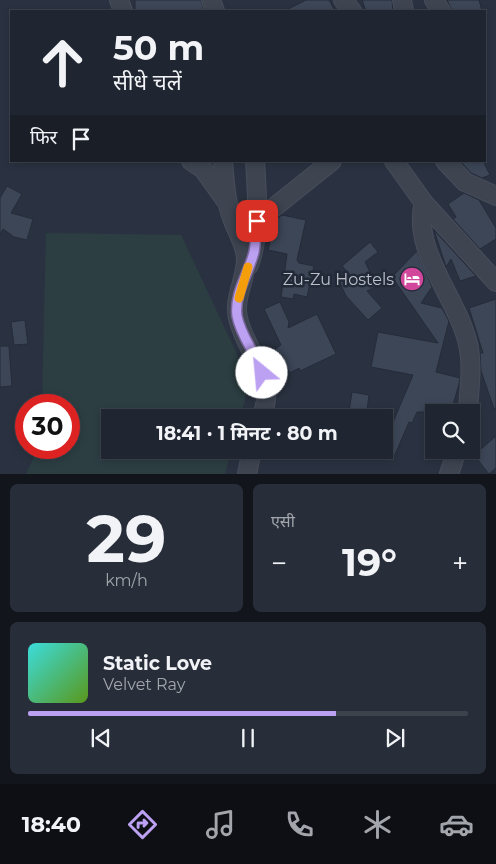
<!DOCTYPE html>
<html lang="hi">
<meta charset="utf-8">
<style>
body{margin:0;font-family:Montserrat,"Noto Sans Devanagari",sans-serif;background:#282e39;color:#f1f3f6;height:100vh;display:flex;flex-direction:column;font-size:19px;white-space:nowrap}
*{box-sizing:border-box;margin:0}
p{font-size:16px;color:#a2a5ab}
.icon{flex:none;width:28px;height:28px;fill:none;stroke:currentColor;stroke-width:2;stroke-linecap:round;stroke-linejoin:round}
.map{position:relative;height:474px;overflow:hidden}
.panel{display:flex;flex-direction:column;gap:10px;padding:10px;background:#12151b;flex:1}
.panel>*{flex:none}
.hud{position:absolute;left:10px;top:10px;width:476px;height:152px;border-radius:0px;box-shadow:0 2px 8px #0003,0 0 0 1px #3d434d;background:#202631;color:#f1f3f6;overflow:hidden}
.tools{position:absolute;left:425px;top:404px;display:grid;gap:10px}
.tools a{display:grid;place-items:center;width:55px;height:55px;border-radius:0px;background:#202631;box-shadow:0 2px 8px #0003,0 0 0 1px #3d434d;font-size:25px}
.speed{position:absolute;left:15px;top:394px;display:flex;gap:10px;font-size:25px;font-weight:700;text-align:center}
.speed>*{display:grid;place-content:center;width:65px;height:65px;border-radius:50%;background:#202631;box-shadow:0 2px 8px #0003,0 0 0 1px #3d434d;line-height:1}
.speed .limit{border:8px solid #d22;background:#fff;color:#111}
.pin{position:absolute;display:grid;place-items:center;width:42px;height:42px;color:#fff;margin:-21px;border-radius:10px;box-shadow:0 2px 8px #0006}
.me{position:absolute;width:55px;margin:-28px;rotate:332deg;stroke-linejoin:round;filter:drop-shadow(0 0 4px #0008)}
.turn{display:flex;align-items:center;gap:18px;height:105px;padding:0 20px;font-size:22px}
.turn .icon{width:65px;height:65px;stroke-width:2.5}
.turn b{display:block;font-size:35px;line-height:42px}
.then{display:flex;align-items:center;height:48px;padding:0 20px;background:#0003;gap:10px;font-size:19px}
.big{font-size:38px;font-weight:700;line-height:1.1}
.panel .card{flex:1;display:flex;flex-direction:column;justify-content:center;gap:8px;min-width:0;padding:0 18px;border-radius:8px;background:#282e39}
.panel .dial{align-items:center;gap:0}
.dial b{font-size:65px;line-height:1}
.song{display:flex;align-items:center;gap:15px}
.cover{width:60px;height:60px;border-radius:8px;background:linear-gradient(135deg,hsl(180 70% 55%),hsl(90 70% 35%))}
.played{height:5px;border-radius:2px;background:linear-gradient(90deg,#bca0f2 70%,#3d434d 70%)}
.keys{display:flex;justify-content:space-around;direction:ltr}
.heat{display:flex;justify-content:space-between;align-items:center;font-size:28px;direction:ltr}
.panel .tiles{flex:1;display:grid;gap:10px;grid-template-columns:1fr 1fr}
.card:last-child{grid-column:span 2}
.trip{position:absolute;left:101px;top:409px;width:292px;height:50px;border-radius:0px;background:#202631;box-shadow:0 2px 8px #0003,0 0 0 1px #3d434d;font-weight:700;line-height:50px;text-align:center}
.tabs{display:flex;height:80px;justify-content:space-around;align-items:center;background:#0d0f14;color:#a2a5ab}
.tabs .icon{width:35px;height:35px}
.tabs .active{color:#bca0f2}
.tabs b{font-size:22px;color:#f1f3f6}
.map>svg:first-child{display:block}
.green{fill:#2c3e42}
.building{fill:#3c4657;stroke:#252b39}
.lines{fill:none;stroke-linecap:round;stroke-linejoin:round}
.street-casing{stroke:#484d5b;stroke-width:20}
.street{stroke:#3e4551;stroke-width:18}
.route-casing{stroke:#7a689d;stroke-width:12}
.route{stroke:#bca0f2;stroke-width:9}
.slow{stroke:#f59e0b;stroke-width:9}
.labels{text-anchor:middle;stroke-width:5;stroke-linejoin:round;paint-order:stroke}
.poi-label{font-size:16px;fill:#bbc0cb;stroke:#222937;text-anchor:end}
</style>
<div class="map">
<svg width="496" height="474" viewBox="0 0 496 474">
<rect width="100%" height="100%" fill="#2a3241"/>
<polygon class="green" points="46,233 181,235 250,382 240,417 110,418 110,450 231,450 225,474 26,474 38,448 69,448 69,405 42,405"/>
<g class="building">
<polygon points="135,0 201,0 204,11 135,11"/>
<polygon points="306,0 329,0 335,11 284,11"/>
<polygon points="362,0 392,0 393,11 366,11"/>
<polygon points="447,0 479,0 482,11 452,11"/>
<polygon points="460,161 483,161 490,175 482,178 471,173"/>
<polygon points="7,186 22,194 11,213 33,219 27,240 14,237 3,229 0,235 0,198"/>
<polygon points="464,193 479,200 496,228 496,239 480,249 453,219 456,217 448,204"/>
<polygon points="282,215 306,220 297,260 299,263 314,266 307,297 294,294 293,299 281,297 287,254 268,250 275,220"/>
<polygon points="434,230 476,276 460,281 451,259 446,267"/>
<polygon points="370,242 378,252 365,262 377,286 367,291 382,308 368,320 346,296 339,281 350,275 342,266"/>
<polygon points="417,251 432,287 421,303 442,308 449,321 436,372 460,378 459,384 451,412 417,412 412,423 409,422 394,457 385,453 385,441 413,375 371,367 378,332 438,343 392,277"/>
<polygon points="496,299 496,408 494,409 481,371 480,353 483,353 469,308"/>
<polygon points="280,302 289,322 288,328 317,314 336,354 300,371 299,368 290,373 275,349 281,345 264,309"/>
<polygon points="25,320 28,344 14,345 11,322"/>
<polygon points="0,346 9,346 12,386 0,387"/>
<polygon points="352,392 369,395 366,418 348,418"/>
<polygon points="496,436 496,468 489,474 474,455"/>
</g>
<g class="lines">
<g class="street-casing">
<g id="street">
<polyline points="119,0 123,11"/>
<polyline points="211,0 215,11"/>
<polyline points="343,0 352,11"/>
<polyline points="402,0 404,11"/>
<polyline points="434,0 441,11"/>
<polyline points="191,161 203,169 226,201"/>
<path d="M 223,161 C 225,180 225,200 232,218 C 236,230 245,244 246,257 C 247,278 233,298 238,318 C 246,355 279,377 261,418"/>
<polyline points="394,161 424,203 496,282"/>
<polyline points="445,161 465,182 496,196"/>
<path d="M 424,203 C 411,250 458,299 468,344 C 473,366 469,390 468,412"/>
<polyline points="257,221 332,161"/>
<path d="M 249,265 C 261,232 257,196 255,161"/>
<polyline points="247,474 252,450"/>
<polyline points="449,474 457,450"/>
</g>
</g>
<use href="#street" class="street"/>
</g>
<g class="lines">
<g class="route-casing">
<path id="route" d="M 257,221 C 256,231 256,242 254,252 C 249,273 234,293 237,316 C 241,337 256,353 262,373"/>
</g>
<use href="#route" class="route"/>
<polyline class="slow" points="239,298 248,267"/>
</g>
<defs>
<g id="hotel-disc" transform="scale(1.25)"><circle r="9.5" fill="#d1479c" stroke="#222937"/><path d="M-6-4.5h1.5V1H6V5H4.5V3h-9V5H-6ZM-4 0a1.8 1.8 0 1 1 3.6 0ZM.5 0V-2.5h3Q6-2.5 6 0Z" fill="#fff"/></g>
</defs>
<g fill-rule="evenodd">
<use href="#hotel-disc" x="412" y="279"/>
</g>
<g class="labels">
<g class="poi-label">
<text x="394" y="285">Zu-Zu Hostels</text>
</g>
</g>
</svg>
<div class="tools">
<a><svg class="icon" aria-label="search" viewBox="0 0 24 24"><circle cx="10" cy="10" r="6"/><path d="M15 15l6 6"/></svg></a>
</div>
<div class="speed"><div class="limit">30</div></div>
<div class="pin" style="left:257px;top:221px;background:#d93025"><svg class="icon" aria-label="arrive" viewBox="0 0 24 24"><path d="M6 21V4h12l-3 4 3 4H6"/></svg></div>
<svg class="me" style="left:262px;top:373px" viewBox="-20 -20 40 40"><circle r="19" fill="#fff"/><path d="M0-13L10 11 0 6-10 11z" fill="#bca0f2"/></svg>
<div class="trip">18:41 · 1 मिनट · 80 m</div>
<div class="hud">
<div class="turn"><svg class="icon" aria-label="ahead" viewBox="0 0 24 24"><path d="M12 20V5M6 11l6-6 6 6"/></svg><div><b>50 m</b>सीधे चलें</div></div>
<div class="then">फिर<svg class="icon" aria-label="arrive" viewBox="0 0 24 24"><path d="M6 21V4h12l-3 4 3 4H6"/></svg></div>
</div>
</div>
<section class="panel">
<div class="tiles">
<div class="card dial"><b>29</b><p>km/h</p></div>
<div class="card"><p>एसी</p>
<div class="heat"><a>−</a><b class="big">19°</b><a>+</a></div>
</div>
<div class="card">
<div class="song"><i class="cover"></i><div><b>Static Love</b><p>Velvet Ray</p></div></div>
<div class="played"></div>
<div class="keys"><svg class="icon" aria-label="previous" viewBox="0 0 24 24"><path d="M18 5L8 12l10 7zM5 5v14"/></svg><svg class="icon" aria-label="pause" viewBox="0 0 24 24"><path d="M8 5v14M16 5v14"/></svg><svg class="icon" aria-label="next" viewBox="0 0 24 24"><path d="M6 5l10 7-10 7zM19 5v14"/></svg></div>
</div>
</div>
</section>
<nav class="tabs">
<b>18:40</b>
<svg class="icon active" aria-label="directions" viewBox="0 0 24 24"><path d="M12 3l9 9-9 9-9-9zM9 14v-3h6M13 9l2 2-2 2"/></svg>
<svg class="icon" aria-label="music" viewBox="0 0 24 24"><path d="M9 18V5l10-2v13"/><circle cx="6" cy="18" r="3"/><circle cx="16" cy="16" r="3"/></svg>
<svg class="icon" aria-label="phone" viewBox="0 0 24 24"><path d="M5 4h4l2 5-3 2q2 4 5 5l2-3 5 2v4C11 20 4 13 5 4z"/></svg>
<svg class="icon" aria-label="climate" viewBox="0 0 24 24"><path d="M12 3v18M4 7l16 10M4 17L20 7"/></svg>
<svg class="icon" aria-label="car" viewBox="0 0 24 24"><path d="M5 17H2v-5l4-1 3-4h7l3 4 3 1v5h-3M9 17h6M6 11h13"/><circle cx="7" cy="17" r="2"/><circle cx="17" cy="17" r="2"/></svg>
</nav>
